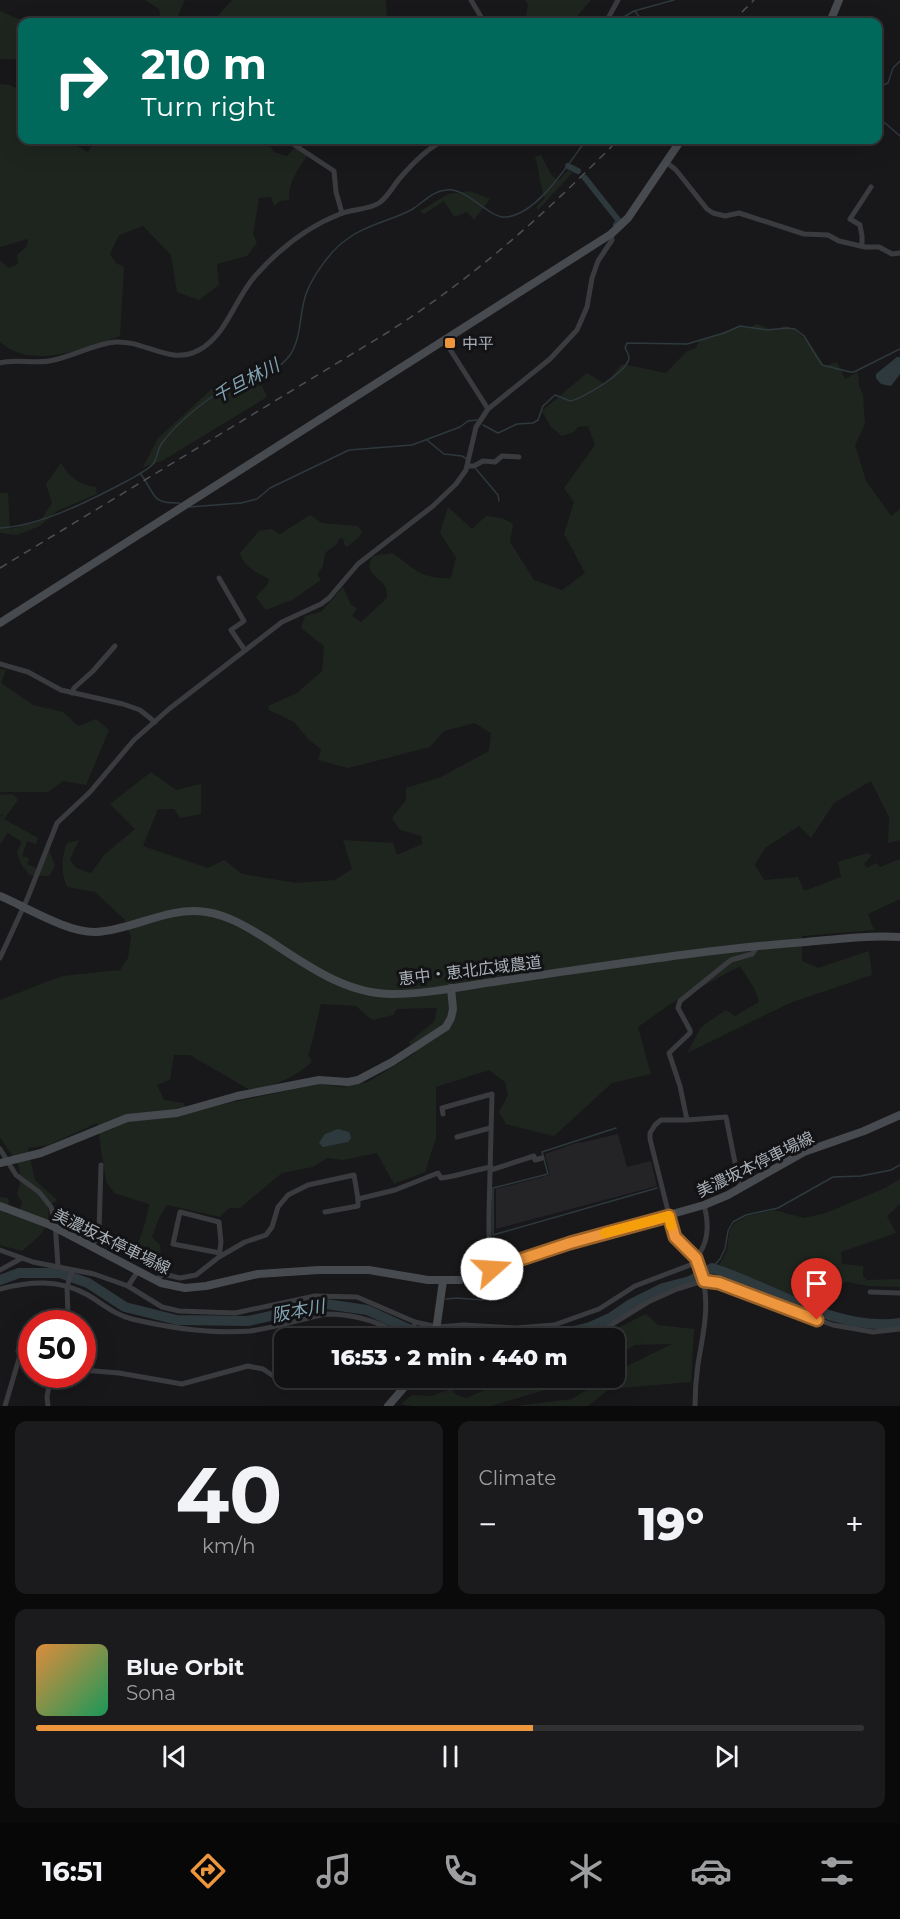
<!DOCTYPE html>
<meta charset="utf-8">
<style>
body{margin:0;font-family:Montserrat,"Noto Sans JP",sans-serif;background:#1b1b1d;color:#f1f3f6;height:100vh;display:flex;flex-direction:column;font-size:22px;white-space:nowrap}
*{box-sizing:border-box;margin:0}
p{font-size:20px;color:#9c9ea0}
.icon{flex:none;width:33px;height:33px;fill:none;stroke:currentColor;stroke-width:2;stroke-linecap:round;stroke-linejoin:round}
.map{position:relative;height:1406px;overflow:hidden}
.details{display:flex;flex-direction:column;gap:15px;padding:15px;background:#0a0a0b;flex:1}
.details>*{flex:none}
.guide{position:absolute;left:18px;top:18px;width:864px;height:126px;border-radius:12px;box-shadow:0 6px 24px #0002,0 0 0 2px #313234;background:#00695c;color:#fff;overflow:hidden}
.speed{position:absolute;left:18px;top:1310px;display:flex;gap:12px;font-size:30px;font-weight:700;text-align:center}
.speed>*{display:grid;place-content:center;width:78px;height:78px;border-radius:50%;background:#121214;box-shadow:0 6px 24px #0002,0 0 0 2px #313234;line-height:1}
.speed .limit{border:9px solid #d22;background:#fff;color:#111}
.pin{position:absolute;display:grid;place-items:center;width:51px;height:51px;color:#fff;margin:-62px -26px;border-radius:50% 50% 50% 0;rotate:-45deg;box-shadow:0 0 6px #0007}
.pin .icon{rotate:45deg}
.me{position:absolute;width:66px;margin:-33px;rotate:71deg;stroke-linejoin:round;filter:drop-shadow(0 0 4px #0008)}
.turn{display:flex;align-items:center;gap:21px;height:126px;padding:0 24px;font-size:27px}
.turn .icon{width:78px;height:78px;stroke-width:2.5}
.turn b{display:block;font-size:42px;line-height:51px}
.big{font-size:45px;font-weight:800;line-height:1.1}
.details .tile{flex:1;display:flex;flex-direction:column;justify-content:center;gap:9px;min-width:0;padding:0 21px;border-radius:12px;background:#1b1b1d}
.details .dial{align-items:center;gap:0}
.dial b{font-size:78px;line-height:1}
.song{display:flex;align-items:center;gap:18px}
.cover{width:72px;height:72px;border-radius:9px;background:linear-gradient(135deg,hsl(30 70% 55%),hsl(150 70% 35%))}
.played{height:6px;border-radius:3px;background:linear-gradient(90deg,#ed963d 60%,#313234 60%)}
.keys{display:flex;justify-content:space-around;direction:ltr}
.heat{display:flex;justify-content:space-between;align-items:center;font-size:33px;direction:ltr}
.details .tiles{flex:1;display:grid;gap:15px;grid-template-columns:1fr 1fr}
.tile:last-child{grid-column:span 2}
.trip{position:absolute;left:274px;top:1328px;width:351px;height:60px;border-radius:12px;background:#121214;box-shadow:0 6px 24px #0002,0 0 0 2px #313234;font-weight:800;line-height:60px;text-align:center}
.tabs{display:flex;height:96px;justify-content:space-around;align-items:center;background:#070708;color:#9c9ea0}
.tabs .icon{width:42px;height:42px}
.tabs .current{color:#ed963d}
.tabs b{font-size:27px;color:#f1f3f6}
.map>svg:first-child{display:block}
.built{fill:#242427}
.green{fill:#1e251e;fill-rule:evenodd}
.water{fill:#2e393e}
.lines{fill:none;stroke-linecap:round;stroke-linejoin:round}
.stream{stroke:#2e393e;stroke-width:1.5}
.canal{stroke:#2e393e;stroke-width:6}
.river{stroke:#2e393e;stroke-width:10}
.street{stroke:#393b3f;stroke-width:5}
.secondary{stroke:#474a4f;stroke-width:8}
.rail{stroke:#4c4f54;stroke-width:1.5;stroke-dasharray:8 6;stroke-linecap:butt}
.secondary-bridge{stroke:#474a4f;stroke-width:8}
.route-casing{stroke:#9a6228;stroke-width:15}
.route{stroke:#ed963d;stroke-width:10}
.slow{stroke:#f59e0b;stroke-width:10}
.poi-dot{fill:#ed963d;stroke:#131315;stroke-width:2}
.labels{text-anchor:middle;stroke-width:6;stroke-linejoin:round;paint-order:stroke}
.poi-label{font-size:16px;fill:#aab1b9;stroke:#131315;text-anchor:start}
.street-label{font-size:16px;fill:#aab1b9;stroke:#131315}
.water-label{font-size:18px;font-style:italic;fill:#83a4b3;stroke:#131315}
</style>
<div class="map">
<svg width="900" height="1406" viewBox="0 0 900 1406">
<rect width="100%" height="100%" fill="#18181a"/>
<polygon class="built" points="618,1134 627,1167 651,1161 657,1186 496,1229 496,1189 550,1175 545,1154 579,1142 580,1143"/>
<g class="green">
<polygon points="145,0 185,0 177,18 162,22 159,9"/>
<polygon points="232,0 386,0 387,22 212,22"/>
<polygon points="525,0 591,0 572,22 525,22 528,4"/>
<polygon points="0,11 16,18 35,22 22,22 22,59 0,59"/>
<path d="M 0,84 L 10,85 L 22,91 L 22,140 L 67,140 L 88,152 L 95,140 L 243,140 L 253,144 L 267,141 L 274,152 L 287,156 L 295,147 L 308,155 C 298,169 288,182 289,200 L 280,201 L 274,206 L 271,197 L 259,198 L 253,234 L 257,243 L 247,256 L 217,264 L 219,285 L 199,300 L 177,292 L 171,255 L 143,226 L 119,235 L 110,254 L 116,263 L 124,267 L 120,336 C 85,348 32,371 0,342 L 0,261 L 9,268 L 18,264 L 17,255 L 27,246 L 28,239 L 0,247 Z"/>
<path d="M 541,155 L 552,176 L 559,180 L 568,170 L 572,173 L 538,210 L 536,207 L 545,198 C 539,185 540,171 535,157 Z"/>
<polygon points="470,191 490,199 474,220 467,212 454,217 444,201 424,214 420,211 448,194"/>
<path d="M 757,324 L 772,330 L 785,326 L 794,329 L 808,342 L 825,366 L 837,362 L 845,379 L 858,372 L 859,386 L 863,395 L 865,424 L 855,445 L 866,481 L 891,516 L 900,509 L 900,840 L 888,843 L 889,817 L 871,781 L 834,803 L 811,838 L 799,826 L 765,848 L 755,865 L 764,880 L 798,877 L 804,891 L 841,877 L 838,862 L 867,853 L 872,855 L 864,864 L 867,868 L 876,863 L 880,867 L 900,859 L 900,899 L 868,914 L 874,930 L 802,936 L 802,961 L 818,968 L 869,951 L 872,975 L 790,1003 L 687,1053 L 701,1027 L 726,1010 L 735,1016 L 759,1002 L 754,988 L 740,966 L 672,1003 L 638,1027 L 651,1074 L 612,1083 L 554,1136 L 506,1124 L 499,1112 L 508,1095 L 505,1082 L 489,1070 L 436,1087 L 436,1138 L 425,1172 L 394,1184 L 377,1153 L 343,1160 L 327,1158 L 313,1167 L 282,1173 L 240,1208 L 229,1208 L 220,1217 L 167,1205 L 159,1218 L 152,1237 L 160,1245 L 161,1256 L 148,1268 L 130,1258 C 140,1241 146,1224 149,1204 L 114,1193 L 106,1181 L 97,1123 L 49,1145 L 28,1148 L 35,1180 L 57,1200 L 48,1207 C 51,1230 38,1237 22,1251 L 0,1245 L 0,1197 L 8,1198 L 9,1203 L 5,1213 L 18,1216 L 22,1202 L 17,1194 L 20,1184 L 19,1166 L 0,1137 L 0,1000 L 62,976 L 120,970 L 128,958 L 131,937 L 124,919 L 95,892 L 67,887 C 61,873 61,858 67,843 L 79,840 L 70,859 L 76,868 L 91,873 L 105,854 L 135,829 L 110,804 L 151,772 L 176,790 L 201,784 L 201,814 L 180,818 L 174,809 L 158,809 L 143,846 L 208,868 L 224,860 L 242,874 L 296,883 L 335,880 L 352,869 L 343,840 L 393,843 L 397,855 L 422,844 L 421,836 L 400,830 L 392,818 L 406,800 L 406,788 L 441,777 L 489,751 L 491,733 L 474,723 L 444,731 L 430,747 L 348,768 L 318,760 L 321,749 L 308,739 L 294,722 L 269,710 L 268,706 L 297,693 L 322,671 L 324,646 L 301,628 L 305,616 L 321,612 L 343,587 L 351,605 L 357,608 L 352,616 L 361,622 L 387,598 C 387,595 387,591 386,588 C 379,575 362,574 373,556 L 393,553 C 413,569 425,580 451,578 L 456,558 L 440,533 L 448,507 L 472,529 L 486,516 L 502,518 L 513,524 L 510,542 L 534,580 L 562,590 L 585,573 L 564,534 L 574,502 L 564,488 L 595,445 L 588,426 L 578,427 L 574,432 L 562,436 L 551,427 L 542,411 L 587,373 L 605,384 L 622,364 L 666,373 L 687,351 L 696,348 L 699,341 L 740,326 L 748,328 ZM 321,1004 L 356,1006 L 372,1020 L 393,1015 L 397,1009 L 437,1008 L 434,1022 L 409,1042 L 415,1053 L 368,1082 L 342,1087 L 319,1084 L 186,1112 L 184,1103 L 164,1100 L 157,1085 L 170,1080 L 174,1055 L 190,1055 L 250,1090 C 276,1085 292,1079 312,1062 L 308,1054 C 312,1048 318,1014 321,1004 Z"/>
<polygon points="237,376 256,385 262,386 267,397 162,461 143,467 158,438 214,387"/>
<path d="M 61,463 C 69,477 79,485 96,487 L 97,494 L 57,511 L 40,526 L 17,535 L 0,533 L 0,493 L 8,493 L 10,529 L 40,521 L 52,503 L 46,484 Z"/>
<path d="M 310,515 L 322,523 L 358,526 L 362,532 L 360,536 L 347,547 L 344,544 L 343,538 L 339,539 L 337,544 L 325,553 L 323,566 L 317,574 L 321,580 L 292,600 L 266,610 L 256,597 L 268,584 L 269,579 C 257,573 244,567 240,553 L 259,531 L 271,529 L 280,534 Z"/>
<polygon points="0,669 6,670 1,683 33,705 63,712 78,726 96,719 109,730 86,785 63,781 48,792 0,792"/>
<polygon points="13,794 18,800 4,819 38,838 36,844 27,841 22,856 29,858 27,864 39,869 45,850 50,852 55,866 49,876 29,875 20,862 17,852 22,842 8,833 0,844 0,817 4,814 0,815 0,795"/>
<polygon points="900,1179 900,1204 887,1216 896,1233 841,1252 842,1264 863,1266 863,1276 867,1280 900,1279 900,1287 868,1286 847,1282 811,1294 805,1305 718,1267 727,1251 729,1232 734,1224 747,1216 774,1210 804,1218 826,1213 885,1188"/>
<polygon points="646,1314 658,1325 694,1329 691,1382 609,1389 588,1406 517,1406 572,1399 607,1377 615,1377 615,1372 672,1344 635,1345 615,1357 615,1338 589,1338 611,1331"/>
<polygon points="520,1377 527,1377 530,1380 579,1377 568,1383 491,1406 413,1406 401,1404 412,1395 431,1396 451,1389 457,1395 466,1398 494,1386 501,1380 511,1382"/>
</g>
<g class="water">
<polygon points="897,357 900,357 900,374 891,386 881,384 876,378 876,374"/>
<polygon points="338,1129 349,1132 351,1138 348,1142 323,1147 319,1143 325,1134"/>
</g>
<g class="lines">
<g class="stream">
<polyline points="635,11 643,22"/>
<polyline points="615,22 634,11 674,0"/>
<polyline points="878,87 888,83 893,68 900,61"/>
<polyline points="878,117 900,136"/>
<path d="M 483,425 L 498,433 L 517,424 L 533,423 L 538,420 L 543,406 L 555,395 L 570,401 C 583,399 630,370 629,357 C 629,356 626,349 625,348 L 627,343 L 687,344 L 724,333 L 740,326 L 767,330 L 787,328 L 795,329 L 804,336 L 822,365 L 850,372 L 854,372 L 900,349"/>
<polyline points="427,440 444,454 462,456 467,459"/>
<polyline points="476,469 498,495 499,501"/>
<path d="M 140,473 C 156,493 149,504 180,503"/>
<polyline points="189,507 241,503 257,499 270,488 349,450 412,445 460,427 468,421 477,420"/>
<path d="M 0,528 C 41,526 91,500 127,481 C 135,476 147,471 153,464 C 158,458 157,449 162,443 C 177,423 198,406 219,392 C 241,377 273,379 290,355 C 302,337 299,314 306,294 C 312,277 331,250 346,240 C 365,225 390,221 411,210 C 423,203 432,191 446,190 C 461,188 475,202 486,209 C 490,212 497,216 502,217 C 535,219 569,163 586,140"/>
<polyline points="616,1128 542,1152 548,1174 493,1188 493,1235 657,1188"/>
<polyline points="712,1268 720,1259 725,1249 728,1231 733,1222 746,1215 778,1208 833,1177 861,1176 891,1170 900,1165"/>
<polyline points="446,1299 456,1298 483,1300 490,1281"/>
</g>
<g class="canal">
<polyline points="568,166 578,171"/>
<polyline points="585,178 619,221 616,225"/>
</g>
<path class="river" d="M 0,1280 L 19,1273 L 60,1273 L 88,1283 L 125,1307 L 177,1320 L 248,1321 L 326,1304 L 367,1310 L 422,1335 L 534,1336 L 566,1333 L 590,1327 L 612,1317 L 631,1304 L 663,1288 L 690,1281 L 712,1268 C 770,1286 837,1333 900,1323"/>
<g class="street">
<polyline points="471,0 484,22"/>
<polyline points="606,22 618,0"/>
<polyline points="287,140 334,171 336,192 342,213"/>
<polyline points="666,162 676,170 707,209 713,213 725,216 739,213 804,234 828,235 839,241 865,247 879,247 892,254 900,253"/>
<polyline points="862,246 862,236 860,225 850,219 871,187"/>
<polyline points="444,340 488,409"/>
<path d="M 0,363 C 14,358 37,365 54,360 C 74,356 94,344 115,342 C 145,340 170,366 199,350 C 227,335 235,298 256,275 C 280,248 307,227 340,214 C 352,209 368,210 379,203 C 388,197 393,186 400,178 C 412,164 428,148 444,140"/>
<polyline points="467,466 474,466 483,461 495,462 502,456 519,457"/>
<polyline points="219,578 244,621 231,630 244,649"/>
<polyline points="0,664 28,672 61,690 123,704 140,710 155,722"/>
<polyline points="72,693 74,688 93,671 115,646"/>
<polyline points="0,958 28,897 57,823 90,792 134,740 169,709 282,622 321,604 329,598 358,564 433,506 456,484 466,470 476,427 488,409 550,359 577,330 587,307 592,278 598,261 612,240 611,234"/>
<polyline points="443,1114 442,1108 492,1094 489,1212 489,1256 492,1269"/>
<polyline points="687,1120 680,1086 669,1053 690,1033 690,1030 678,1008 680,1001 731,960 752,954 758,945"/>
<polyline points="457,1137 490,1128"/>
<polyline points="0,1149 16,1175 39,1192 51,1207 55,1222 58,1266"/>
<polyline points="491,1170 534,1156 535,1160 542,1158"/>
<polyline points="325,1212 358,1206 358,1199"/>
<polyline points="92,1248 99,1230 101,1165"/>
<polyline points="0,1250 33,1262 94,1274 128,1286 138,1271"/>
<polyline points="219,1257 221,1242 219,1222 180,1212 173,1244 220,1253"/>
<path d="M 696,1258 C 709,1243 709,1223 704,1205"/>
<polyline points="0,1270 22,1258"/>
<path d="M 156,1280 L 163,1274 L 180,1278 L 196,1275 L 219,1257 L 245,1242 L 266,1235 L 272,1227 L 278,1207 L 288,1195 L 308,1185 L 354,1175 L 358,1199 L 395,1190 L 438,1173 L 441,1178 C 458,1176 474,1170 491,1167"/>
<polyline points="128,1286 162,1307 179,1311 235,1313 315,1296 357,1297 415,1322 437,1327 464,1325 516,1328 554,1325 599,1309 635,1286 698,1262"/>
<path d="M 0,1289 C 31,1281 59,1279 88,1295 C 103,1304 115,1315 132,1319 C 170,1328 211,1334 250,1331 C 275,1328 301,1319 326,1314 C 349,1314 371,1319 392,1330"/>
<polyline points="870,1292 900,1293"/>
<polyline points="66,1323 68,1315 67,1287 72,1270"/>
<polyline points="388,1338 392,1330 409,1338"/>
<polyline points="411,1338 415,1322"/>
<polyline points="579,1338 606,1328 648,1302 677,1289 706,1280 719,1283 786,1309 833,1325 873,1332 900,1329"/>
<polyline points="82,1370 119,1373 182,1384 248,1366 263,1369 278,1379 292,1377"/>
<polyline points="348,1377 354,1379 359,1377"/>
<polyline points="5,1406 21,1352 18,1351"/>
<polyline points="48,1406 47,1397 51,1374"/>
<path d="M 695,1406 C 695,1392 696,1378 698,1364 C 704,1329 712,1298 698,1263 C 693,1250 678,1245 673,1231 L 650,1139 L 650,1133 L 655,1125 L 661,1120 L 687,1120 L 726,1117 L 740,1188"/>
</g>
<g class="secondary">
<polyline points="830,22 839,0"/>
<polyline points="0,623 611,234 628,218 681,140"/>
<path d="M 0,896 C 26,907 68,933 96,932 C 133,930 168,906 206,912 C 228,915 247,927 265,938 C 304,963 344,994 392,994 C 432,994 474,984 513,979 C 611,965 708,949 806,942 C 838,939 869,935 900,937"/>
<polyline points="0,1163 41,1153 127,1118 177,1113 237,1096 319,1080 348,1082 358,1080 392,1062 446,1027 451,1018 453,1009 451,988"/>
<polyline points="0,1206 48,1224"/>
<polyline points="60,1230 161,1283 185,1288 206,1286 258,1274 319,1270 369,1270 428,1280 460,1280 570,1243 704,1205 728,1195 804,1152 864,1131 900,1115"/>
<polyline points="435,1338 443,1281"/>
<polyline points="388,1406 413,1377"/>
</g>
<g class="rail">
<polyline points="732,22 754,0"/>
<path d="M 0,568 L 385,334 C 475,277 544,215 618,140"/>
</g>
<polyline class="secondary-bridge" points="48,1224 60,1230"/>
</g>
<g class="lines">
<g class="route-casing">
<polyline id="route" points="492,1269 570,1243 669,1216 675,1237 696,1258 704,1281 719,1283 817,1320"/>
</g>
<use href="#route" class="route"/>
<polyline class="slow" points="605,1233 669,1216 671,1226"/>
</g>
<rect class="poi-dot" x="444" y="337" width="12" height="12" rx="3"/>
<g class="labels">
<g class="poi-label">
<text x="462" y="349">中平</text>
</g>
<g class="street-label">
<text transform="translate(470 970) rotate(-7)" y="6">恵中・恵北広域農道</text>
<text transform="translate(755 1164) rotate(-26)" y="6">美濃坂本停車場線</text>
<text transform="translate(112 1241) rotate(26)" y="6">美濃坂本停車場線</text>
</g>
<g class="water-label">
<text transform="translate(246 381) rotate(-28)" y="6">千旦林川</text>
<text transform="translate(298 1311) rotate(-11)" y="6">阪本川</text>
</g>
</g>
</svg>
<div class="speed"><div class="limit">50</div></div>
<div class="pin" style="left:817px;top:1320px;background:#d93025"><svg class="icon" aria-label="arrive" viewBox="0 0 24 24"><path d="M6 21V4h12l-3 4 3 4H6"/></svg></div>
<svg class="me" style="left:492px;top:1269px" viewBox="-20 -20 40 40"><circle r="19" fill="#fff"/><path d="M0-13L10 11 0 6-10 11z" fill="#ed963d"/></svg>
<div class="trip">16:53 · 2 min · 440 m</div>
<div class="guide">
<div class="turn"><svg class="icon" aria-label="right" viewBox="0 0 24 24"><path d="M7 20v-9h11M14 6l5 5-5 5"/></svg><div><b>210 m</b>Turn right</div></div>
</div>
</div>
<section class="details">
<div class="tiles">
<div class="tile dial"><b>40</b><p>km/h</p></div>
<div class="tile"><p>Climate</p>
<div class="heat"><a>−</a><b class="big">19°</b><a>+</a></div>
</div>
<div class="tile">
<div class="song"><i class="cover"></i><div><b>Blue Orbit</b><p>Sona</p></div></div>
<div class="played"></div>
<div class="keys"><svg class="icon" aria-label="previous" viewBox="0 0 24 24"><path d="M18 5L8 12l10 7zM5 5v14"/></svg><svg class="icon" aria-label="pause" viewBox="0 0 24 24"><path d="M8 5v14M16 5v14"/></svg><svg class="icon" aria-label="next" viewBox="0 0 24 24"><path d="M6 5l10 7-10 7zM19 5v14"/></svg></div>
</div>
</div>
</section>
<nav class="tabs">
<b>16:51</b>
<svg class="icon current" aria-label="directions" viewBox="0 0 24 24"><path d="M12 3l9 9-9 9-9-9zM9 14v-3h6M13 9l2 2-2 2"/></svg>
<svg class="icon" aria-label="music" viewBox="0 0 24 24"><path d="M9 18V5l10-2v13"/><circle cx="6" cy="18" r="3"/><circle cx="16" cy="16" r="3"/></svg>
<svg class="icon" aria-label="phone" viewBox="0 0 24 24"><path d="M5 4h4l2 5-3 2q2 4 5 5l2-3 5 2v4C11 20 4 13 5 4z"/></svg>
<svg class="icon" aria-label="climate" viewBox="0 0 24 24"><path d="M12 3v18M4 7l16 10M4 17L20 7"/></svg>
<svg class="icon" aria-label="car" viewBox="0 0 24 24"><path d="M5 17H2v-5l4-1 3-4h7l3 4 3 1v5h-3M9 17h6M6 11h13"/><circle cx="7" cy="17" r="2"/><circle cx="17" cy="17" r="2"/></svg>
<svg class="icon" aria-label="filters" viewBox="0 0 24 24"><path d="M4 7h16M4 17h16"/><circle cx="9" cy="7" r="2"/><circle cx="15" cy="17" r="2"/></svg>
</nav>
